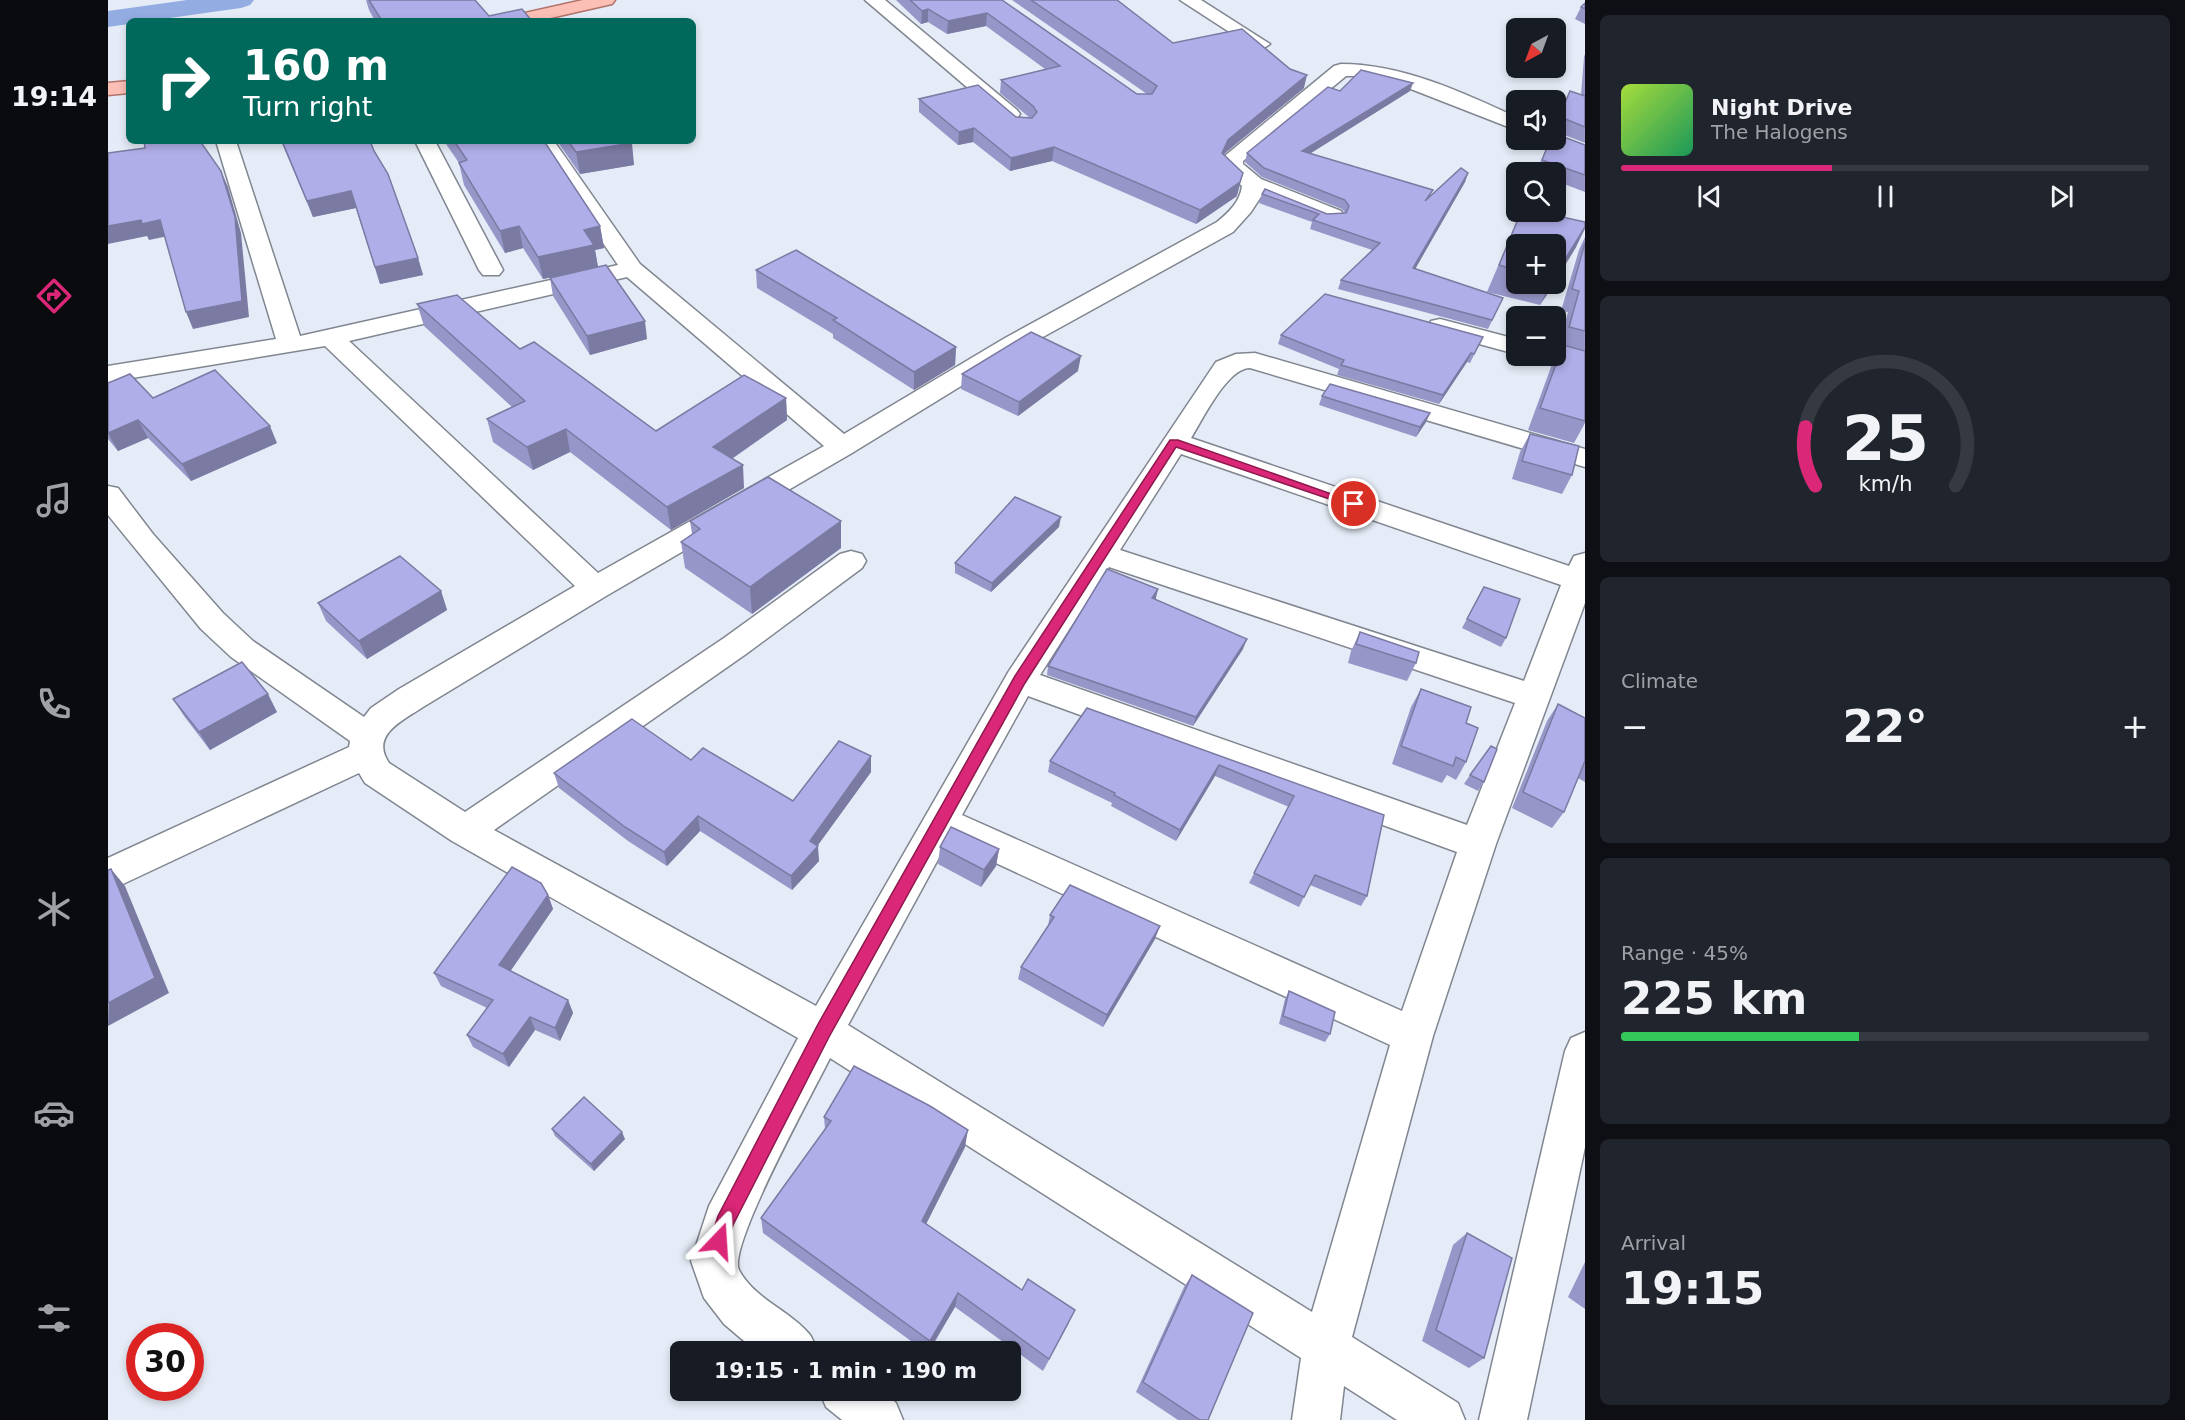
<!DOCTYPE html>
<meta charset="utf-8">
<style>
body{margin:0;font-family:"DejaVu Sans",sans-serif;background:#20242c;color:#f1f3f6;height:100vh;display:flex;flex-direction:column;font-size:22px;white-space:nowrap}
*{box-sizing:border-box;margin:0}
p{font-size:20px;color:#9ea1a6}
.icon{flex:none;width:33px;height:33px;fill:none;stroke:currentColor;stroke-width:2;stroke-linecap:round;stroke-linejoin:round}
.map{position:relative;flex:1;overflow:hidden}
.side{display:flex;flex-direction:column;gap:15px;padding:15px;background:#0d0f14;width:600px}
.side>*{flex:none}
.hud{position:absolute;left:18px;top:18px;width:570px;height:126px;border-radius:9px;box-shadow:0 3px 9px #0003;background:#00695c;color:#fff;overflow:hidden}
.needle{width:39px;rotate:221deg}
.buttons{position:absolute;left:1398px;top:18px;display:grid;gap:12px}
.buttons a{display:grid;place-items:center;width:60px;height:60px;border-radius:9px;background:#171b24;box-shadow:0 3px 9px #0003;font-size:30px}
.speed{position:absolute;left:18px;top:1323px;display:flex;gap:12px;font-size:30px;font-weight:700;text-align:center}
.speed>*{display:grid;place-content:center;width:78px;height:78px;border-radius:50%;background:#171b24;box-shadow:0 3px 9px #0003;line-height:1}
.speed .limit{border:9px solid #d22;background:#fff;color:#111}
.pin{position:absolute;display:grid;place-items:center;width:51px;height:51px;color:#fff;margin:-26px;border:3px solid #fff;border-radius:50%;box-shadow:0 2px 6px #0007}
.me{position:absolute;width:66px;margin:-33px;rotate:20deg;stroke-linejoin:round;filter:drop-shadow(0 0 4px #0008)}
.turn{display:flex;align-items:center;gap:21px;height:126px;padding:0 18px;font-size:27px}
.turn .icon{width:78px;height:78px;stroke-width:2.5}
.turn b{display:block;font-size:42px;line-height:51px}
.big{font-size:45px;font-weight:600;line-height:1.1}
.side .tile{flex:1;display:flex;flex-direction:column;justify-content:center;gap:9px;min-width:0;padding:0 21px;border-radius:9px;background:#20242c}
.side .dial{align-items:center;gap:0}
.dial svg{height:156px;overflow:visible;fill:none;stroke:#363941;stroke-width:7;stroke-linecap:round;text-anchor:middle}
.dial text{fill:#f1f3f6;stroke:none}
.song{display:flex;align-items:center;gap:18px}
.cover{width:72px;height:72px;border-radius:9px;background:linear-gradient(135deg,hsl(80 70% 55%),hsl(150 70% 35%))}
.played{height:6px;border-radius:3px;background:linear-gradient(90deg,#db2777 40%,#363941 40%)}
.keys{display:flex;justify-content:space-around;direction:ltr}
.heat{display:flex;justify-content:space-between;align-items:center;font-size:33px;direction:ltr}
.charge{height:9px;border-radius:4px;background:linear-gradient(90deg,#34c759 45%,#363941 0)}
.trip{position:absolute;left:562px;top:1341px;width:351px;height:60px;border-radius:9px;background:#171b24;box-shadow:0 3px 9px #0003;font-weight:600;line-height:60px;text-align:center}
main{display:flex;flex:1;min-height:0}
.tabs{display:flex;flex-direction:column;width:108px;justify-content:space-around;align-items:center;background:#090b0e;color:#9ea1a6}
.tabs .icon{width:42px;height:42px}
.tabs .current{color:#db2777}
.tabs b{font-size:27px;color:#f1f3f6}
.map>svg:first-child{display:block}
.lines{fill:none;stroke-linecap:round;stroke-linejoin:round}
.canal{fill:#93ace1;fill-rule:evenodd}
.minor-casing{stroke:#808690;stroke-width:3}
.major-casing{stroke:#b27269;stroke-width:3}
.minor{fill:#fff;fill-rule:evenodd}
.major{fill:#fbbfb5;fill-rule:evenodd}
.wall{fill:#9796c8}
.shaded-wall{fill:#7b7aa2}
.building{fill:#b0aee8;stroke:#7b7aa2;stroke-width:1.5}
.route{fill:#db2777;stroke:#8e194d;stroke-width:1.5}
</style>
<main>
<nav class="tabs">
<b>19:14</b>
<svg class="icon current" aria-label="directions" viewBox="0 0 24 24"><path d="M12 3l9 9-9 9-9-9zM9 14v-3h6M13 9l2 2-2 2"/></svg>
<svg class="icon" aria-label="music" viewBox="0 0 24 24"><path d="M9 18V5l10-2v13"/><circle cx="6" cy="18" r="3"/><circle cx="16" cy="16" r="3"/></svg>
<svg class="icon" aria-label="phone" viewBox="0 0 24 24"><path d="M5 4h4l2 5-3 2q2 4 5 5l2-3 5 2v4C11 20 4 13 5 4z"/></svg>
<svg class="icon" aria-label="climate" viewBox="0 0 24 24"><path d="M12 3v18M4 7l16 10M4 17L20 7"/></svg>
<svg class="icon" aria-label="car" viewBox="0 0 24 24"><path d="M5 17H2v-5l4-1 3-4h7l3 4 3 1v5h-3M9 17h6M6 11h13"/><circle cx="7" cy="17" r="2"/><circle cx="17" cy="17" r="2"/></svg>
<svg class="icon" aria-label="filters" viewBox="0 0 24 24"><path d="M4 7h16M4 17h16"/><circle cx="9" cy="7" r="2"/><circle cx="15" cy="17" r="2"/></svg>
</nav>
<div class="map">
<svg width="1477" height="1420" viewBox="0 0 1477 1420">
<rect width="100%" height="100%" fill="#e5ecf7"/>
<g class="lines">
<polygon class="canal" points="79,0 146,0 142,5 133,8 40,21 21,21 21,24 0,27 0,11"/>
<g class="minor-casing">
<g id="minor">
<polygon points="757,0 777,0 909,110 912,114 909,118 895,118"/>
<polygon points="1072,0 1093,0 1162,44 1153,50 1146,48"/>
<path d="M 1233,64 C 1294,64 1354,92 1408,117 L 1408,130 L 1290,84 L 1251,76 L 1238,76 L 1135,161 L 1135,164 L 1153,179 L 1233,211 L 1236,216 L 1233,221 L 1217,221 L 1154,195 L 1143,212 L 1125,232 L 915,348 L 744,453 L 498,596 L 315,707 C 294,721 262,735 281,763 L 357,812 L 616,638 L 732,554 L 743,551 L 754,554 L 758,561 L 754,568 L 638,654 L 386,830 L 708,1006 L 901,671 L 1108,362 L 1128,354 L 1147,353 L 1477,449 L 1477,467 L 1142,368 C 1119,368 1095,419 1083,438 L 1461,566 L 1466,556 L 1477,553 L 1477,603 L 1388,844 L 1325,1036 L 1244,1337 L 1350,1403 L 1357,1420 L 1289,1420 L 1236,1386 L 1232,1420 L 1184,1420 L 1193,1358 L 722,1058 C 707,1089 619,1247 631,1270 C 647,1300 682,1310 702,1335 C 705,1339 707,1346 709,1352 L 649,1352 L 616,1324 L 596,1298 L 583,1261 L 601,1206 L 690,1038 L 344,841 L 257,783 L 251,773 L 0,891 L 0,858 L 241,747 L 242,741 L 123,657 L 93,629 L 0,515 L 0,486 L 10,488 L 45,534 L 115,613 L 145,641 L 256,717 L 263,708 L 291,689 L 467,586 L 217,346 L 0,382 L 0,366 L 168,339 L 108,141 L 128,141 L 192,336 L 510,265 L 426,141 L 446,141 L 532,264 L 736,434 L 897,338 L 1109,222 C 1121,212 1132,202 1134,186 L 1113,166 L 1118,155 L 1226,66 ZM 519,277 L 716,446 L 490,573 L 241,341 ZM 1073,454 L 1453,585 L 1416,681 L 1012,550 ZM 1001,567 L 1407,703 L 1359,825 L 932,675 ZM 920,696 L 1349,852 L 1294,1011 L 854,815 ZM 840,841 L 1282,1045 L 1204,1312 L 740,1025 Z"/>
<polygon points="307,141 327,141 395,270 391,275 375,275 371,270"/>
<polygon points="1332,319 1408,339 1408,354 1323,331 1320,326 1323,321"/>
<polygon points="1448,351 1477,358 1477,374 1430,361 1426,356 1448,356"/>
<polygon points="1477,1032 1477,1147 1419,1420 1371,1420 1457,1051 1463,1038"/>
<polygon points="711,1390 773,1390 788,1403 795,1420 734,1420 718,1407"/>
</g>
</g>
<g class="major-casing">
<g id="major">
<polygon points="475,0 507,0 504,4 429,21 396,21 399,17"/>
<polygon points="21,81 21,93 0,95 0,83"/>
</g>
</g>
<use href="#minor" class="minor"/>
<use href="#major" class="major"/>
</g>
<g class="wall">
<polygon points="258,0 367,0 381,16 424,21 267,21 261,10"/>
<polygon points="788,0 894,0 1029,94 1039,94 904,0 1009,0 1065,43 1196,88 1117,153 1116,155 1129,196 1088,224 944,161 902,171 865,142 850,145 811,112 811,99 908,117 922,118 892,93 893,80 937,69 878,26 839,34 820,22 813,24"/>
<polygon points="1477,3 1477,24 1467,19 1473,7"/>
<polygon points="1477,54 1477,143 1449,132 1448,134 1477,145 1477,192 1448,181 1448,172 1428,172 1442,140 1448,140 1448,126 1462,91 1473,95 1476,57"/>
<polygon points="1232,91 1302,91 1202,153 1323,195 1360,173 1357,182 1307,269 1395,298 1380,329 1230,289 1233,280 1264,250 1202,229 1204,222 1151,203 1154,194 1219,214 1237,213 1234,209 1154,177 1137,162 1139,153"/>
<polygon points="173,141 262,141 310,258 315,275 272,284 248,208 205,217"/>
<polygon points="336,141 436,141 492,226 496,248 487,250 490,267 435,279 415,248 397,253 356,185 351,163"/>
<polygon points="449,141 522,141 526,165 472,174"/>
<polygon points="1413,212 1477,222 1477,229 1467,249 1408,244 1408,284 1446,284 1432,305 1379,292"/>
<polygon points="1477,237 1477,423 1466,443 1420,430 1443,367 1452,350 1450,349 1460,312 1453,311 1471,250"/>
<polygon points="648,270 848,347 847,365 806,390 725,338 725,334 649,288"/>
<polygon points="442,278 539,339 482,355 445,296"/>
<polygon points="309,304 412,349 548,431 678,398 679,420 624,459 636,488 563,530 462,452 425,470 385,442 379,419 404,407 316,326"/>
<polygon points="1173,335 1375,337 1362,363 1359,362 1331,404 1229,375 1231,369 1170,344"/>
<polygon points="970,371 910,416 853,389 854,374"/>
<polygon points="0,383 45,398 169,443 83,481 40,438 10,451 0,439"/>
<polygon points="1214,396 1322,413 1318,422 1308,437 1211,405"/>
<polygon points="1422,434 1464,475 1454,494 1404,479 1412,452"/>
<polygon points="582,521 733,548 644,614 577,568 573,542 584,534"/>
<polygon points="951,527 883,592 847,573 847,563"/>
<polygon points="1376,587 1398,638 1393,647 1354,628"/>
<polygon points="333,591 339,610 259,659 218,621 210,603"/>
<polygon points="1048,598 1047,600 1135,649 1085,726 939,675 940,666"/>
<polygon points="1252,632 1308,663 1299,681 1240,663 1243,651"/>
<polygon points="1313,689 1358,723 1358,762 1348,780 1339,775 1334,783 1284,764 1303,707"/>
<polygon points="65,699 169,712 102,750 76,716"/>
<polygon points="1450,704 1477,718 1477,782 1470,778 1456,812 1444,828 1404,808 1439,721"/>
<polygon points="979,708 1276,815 1259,896 1253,906 1202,885 1191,907 1141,883 1181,807 1107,776 1068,841 1003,806 1004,803 940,772 942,761"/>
<polygon points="763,756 763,772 709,846 711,861 684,890 592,831 559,866 520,841 451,788 446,773 583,760 685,801"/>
<polygon points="1362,775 1376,782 1370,791 1356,784"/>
<polygon points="832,847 891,849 888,866 873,887 830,864"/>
<polygon points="440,895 445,909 402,971 460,1000 465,1013 452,1041 427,1030 401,1067 365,1047 359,1035 379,1008 333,986 326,973"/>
<polygon points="942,915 1047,939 995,1027 910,979 913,967 940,926"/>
<polygon points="1181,991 1222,1034 1217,1042 1171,1024 1177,999"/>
<polygon points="716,1117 857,1147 818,1224 961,1323 935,1371 847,1307 821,1352 818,1352 655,1233 653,1218 717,1129"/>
<polygon points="444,1129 517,1139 486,1171 447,1136"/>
<polygon points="1359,1233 1376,1358 1361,1368 1314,1341 1345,1245"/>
<polygon points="1477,1262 1477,1309 1460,1297"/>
<polygon points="1084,1275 1100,1420 1070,1420 1028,1392 1076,1287"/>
</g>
<g class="shaded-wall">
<polygon points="820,9 820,22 813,24 814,11"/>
<polygon points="879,13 878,26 839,34 840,21"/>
<polygon points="1199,75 1196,88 1117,153 1111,166 1114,153 1120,140"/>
<polygon points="1305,83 1302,91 1192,160 1194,151"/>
<polygon points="866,128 865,142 850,145 851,132"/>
<polygon points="524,143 526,165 472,174 468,152"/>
<polygon points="946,147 944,161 902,171 903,158"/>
<polygon points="113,171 120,187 133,233 141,317 85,329 78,312"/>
<polygon points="1135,173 1129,196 1088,224 1092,210"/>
<polygon points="1360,173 1357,182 1302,278 1305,268"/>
<polygon points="243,191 248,208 205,217 199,201"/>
<polygon points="33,220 52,220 60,236 41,240 39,236 0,244 0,226"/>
<polygon points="411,226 415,248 397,253 392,231"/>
<polygon points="492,226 496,248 487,250 490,267 435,279 430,257 476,230"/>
<polygon points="1477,227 1467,249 1448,280 1448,274"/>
<polygon points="310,258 315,275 272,284 267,267"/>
<polygon points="1442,284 1446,284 1432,305"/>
<polygon points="537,321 539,339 482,355 479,336"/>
<polygon points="848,347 847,365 806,390 806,372"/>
<polygon points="1363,353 1359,362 1331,404 1335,395"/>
<polygon points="973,356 970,371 910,416 911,402"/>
<polygon points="678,398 679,420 607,470 605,447"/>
<polygon points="1322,413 1318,422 1308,437 1312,427"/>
<polygon points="30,420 40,438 10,451 0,433"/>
<polygon points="162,426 169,443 83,481 74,464"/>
<polygon points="458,429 462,452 425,470 419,447"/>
<polygon points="635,465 636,488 563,530 559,507"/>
<polygon points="953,517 951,527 883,592 884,583"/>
<polygon points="733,521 733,548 644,614 642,587"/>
<polygon points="1050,589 1048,598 1042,608 1044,598"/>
<polygon points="333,591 339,610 259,659 251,641"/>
<polygon points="1139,639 1135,649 1085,726 1088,717"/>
<polygon points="160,694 169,712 102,750 91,732"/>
<polygon points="763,756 763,772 705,852 710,846 711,861 684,890 683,876 702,841"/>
<polygon points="1111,765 1107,776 1068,841 1072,830"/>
<polygon points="590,816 592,831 559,866 556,852"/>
<polygon points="891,849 888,866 873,887 876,870"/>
<polygon points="3,869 17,886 61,993 0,1026"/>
<polygon points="440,895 445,909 397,979 391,965"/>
<polygon points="1052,926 1047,939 995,1027 999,1015"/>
<polygon points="460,1000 465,1013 452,1041 447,1028"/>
<polygon points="422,1017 427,1030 401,1067 395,1054"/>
<polygon points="860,1130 857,1147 812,1236 814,1221"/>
<polygon points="514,1132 517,1139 486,1171 483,1164"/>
<polygon points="850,1293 847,1307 820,1352 822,1341"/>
</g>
<g class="building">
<polygon points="261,0 367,0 381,16 414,9 424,21 274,21"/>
<polygon points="802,0 894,0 1029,94 1044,94 1049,86 923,0 1009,0 1065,43 1134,29 1182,69 1199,75 1120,140 1114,153 1135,173 1132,182 1092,210 946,147 903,158 866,128 851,132 811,99 870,85 908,117 924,118 929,112 925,106 893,80 952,66 879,13 840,21 820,9 814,11"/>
<polygon points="1477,3 1477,9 1473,7"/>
<polygon points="1253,70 1305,83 1194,151 1325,190 1317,201 1353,168 1360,173 1305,268 1395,298 1384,320 1233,280 1272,243 1205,220 1211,214 1154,194 1157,189 1219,214 1238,213 1241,206 1237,200 1156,168 1139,153 1220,87 1232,91"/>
<polygon points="1462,91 1477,96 1477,127 1455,118 1452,124 1448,124"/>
<polygon points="1448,134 1477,145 1477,175 1434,160 1442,140 1448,140"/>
<polygon points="36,141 92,141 113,171 127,217 134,301 78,312 52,220 34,224 33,220 0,226 0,153 37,148"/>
<polygon points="174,141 262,141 266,151 280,174 310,258 267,267 243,191 199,201"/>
<polygon points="346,141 436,141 492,226 476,230 486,245 430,257 411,226 392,231 351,163 359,160"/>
<polygon points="460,141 522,141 524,143 468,152"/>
<polygon points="1413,212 1432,212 1477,222 1477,227 1448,274 1448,244 1408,244 1408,270 1391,265"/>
<polygon points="1477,243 1477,331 1461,327 1471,291 1464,289"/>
<polygon points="688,250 848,347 806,372 725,320 729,318 648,270"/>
<polygon points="498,265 537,321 479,336 442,278"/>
<polygon points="1217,294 1375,337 1366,354 1363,353 1335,395 1233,365 1236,360 1173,335"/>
<polygon points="349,295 412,349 426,342 548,431 636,375 678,398 605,447 635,465 559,507 458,429 419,447 379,419 417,401 309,304"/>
<polygon points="923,332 973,356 911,402 854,374"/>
<polygon points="1455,345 1477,351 1477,421 1432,408"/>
<polygon points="107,370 162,426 74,464 30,420 0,433 0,383 22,374 45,398"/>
<polygon points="1222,384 1322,413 1312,427 1214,396"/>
<polygon points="1422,434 1471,446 1464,475 1414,461"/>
<polygon points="660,477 733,521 642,587 573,542 592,529 582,521"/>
<polygon points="907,497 953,517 884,583 847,563"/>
<polygon points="292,556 333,591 251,641 210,603"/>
<polygon points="999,569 1050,589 1044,598 1139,639 1088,717 940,666"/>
<polygon points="1376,587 1412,599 1398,638 1359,619"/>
<polygon points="1252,632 1311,652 1308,663 1248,644"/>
<polygon points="134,662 160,694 91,732 65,699"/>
<polygon points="1313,689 1363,707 1358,723 1370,728 1358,762 1348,757 1345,766 1293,746"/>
<polygon points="1450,704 1477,718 1477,761 1456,812 1415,792"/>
<polygon points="979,708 1276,815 1259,896 1207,875 1196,897 1146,873 1186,796 1111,765 1072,830 1006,795 1007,793 942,761"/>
<polygon points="524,719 583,760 595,748 685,801 731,741 763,756 702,841 710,846 683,876 590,816 556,852 517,827 446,773"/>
<polygon points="1383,746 1389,749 1376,782 1362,775"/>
<polygon points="843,827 891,849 876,870 832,847"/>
<polygon points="404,867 433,883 440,895 391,965 460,1000 447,1028 422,1017 395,1054 359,1035 385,1000 326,973"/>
<polygon points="3,869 47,978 0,1003 0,870"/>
<polygon points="962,885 1052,926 999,1015 913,967 946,917 942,915"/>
<polygon points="1181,991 1227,1012 1222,1034 1175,1016"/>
<polygon points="746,1066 822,1106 860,1130 814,1221 914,1290 920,1279 967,1310 941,1359 850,1293 822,1341 653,1218 723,1121 716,1117"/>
<polygon points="476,1097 514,1132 483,1164 444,1129"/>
<polygon points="1359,1233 1404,1258 1376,1358 1328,1330"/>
<polygon points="1084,1275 1145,1313 1100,1420 1092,1420 1035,1382"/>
</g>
<polygon class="route" points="1062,440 1070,440 1252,504 1250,506 1242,506 1068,447 917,683 721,1037 625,1225 618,1248 611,1251 605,1248 602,1241 610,1216 709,1026 907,676"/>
</svg>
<div class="buttons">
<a><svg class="needle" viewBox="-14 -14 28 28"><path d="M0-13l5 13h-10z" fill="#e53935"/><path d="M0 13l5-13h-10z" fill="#9ea1a6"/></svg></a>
<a><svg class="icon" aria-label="sound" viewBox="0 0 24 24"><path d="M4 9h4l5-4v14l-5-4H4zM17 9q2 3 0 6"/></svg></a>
<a><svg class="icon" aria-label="search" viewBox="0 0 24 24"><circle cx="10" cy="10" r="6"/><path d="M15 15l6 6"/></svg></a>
<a>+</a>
<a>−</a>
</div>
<div class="speed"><div class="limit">30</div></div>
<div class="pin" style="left:1246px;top:504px;background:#d93025"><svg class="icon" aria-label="arrive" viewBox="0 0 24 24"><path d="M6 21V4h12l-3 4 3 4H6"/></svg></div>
<svg class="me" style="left:611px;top:1241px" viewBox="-20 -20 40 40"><path d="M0-17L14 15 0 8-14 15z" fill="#db2777" stroke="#fff" stroke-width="4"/></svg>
<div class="trip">19:15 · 1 min · 190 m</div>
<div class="hud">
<div class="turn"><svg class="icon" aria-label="right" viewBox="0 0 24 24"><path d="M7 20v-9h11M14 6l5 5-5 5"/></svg><div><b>160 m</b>Turn right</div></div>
</div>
</div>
<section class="side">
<div class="tile">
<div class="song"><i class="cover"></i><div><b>Night Drive</b><p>The Halogens</p></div></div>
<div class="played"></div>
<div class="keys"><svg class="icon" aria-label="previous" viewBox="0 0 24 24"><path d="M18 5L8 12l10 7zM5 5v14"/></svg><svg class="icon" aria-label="pause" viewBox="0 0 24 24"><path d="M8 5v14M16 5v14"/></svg><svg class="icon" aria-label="next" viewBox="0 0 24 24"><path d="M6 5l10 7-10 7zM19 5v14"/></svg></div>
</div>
<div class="tile dial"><svg viewBox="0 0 100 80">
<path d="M14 69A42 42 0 1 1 86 69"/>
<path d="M14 69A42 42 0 0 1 9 39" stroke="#db2777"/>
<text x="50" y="56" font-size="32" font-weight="700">25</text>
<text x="50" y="72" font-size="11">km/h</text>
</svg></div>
<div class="tile"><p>Climate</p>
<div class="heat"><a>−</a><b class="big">22°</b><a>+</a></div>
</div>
<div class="tile"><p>Range · 45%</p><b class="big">225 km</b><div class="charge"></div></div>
<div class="tile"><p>Arrival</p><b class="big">19:15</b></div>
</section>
</main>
